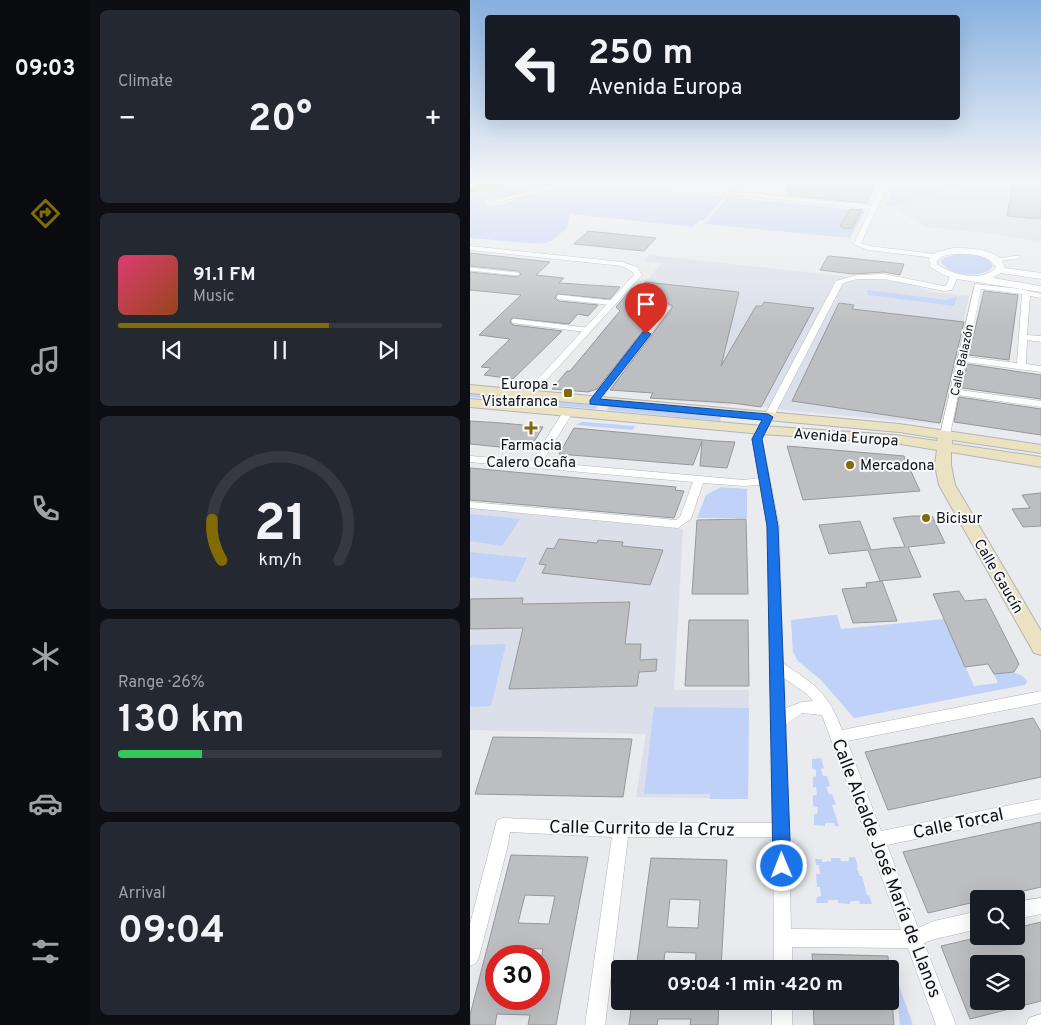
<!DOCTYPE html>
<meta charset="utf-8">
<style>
body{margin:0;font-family:Overpass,sans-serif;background:#242831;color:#f1f3f6;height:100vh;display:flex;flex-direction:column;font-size:19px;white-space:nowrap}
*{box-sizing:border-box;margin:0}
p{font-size:16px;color:#9ea1a6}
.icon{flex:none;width:28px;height:28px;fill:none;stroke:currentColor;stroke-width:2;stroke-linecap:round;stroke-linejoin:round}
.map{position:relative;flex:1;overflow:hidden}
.details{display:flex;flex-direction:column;gap:10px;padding:10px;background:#0d0f14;width:380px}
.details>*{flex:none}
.top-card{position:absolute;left:15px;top:15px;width:475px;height:105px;border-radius:5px;box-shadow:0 5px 20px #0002;background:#171b24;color:#f1f3f6;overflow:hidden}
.tools{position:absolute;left:500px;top:890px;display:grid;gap:10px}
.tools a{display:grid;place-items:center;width:55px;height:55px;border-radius:5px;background:#171b24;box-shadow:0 5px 20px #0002;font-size:25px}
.speed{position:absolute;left:15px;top:945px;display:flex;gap:10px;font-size:25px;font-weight:700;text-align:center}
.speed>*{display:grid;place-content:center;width:65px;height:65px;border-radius:50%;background:#171b24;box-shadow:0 5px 20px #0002;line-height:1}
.speed .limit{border:8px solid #d22;background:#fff;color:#111}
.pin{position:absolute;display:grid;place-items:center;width:42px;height:42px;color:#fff;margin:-51px -21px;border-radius:50% 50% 50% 0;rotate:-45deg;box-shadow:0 0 5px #0007}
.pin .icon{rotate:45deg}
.me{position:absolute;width:55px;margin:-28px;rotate:359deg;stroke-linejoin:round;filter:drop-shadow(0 0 4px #0008)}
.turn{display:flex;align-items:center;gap:18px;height:105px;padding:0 20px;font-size:22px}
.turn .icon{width:65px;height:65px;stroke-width:2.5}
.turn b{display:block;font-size:35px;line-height:42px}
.big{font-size:38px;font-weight:700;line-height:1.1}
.details .widget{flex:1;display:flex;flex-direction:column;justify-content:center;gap:8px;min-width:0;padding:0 18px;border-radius:8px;background:#242831}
.details .dial{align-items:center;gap:0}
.dial svg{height:130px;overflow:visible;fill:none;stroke:#363941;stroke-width:7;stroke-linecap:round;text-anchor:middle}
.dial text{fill:#f1f3f6;stroke:none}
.song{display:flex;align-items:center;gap:15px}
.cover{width:60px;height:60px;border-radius:8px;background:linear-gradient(135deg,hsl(340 70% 55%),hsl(20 70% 35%))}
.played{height:5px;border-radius:2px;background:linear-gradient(90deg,#826a04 65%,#363941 65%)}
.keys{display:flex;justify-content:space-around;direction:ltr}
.heat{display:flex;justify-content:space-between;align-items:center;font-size:28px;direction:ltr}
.charge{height:8px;border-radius:4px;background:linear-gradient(90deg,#34c759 26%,#363941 0)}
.trip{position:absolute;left:141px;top:960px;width:288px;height:50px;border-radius:5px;background:#171b24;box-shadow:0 5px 20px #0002;font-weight:700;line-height:50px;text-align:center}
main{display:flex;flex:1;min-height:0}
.menu{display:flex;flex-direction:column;width:90px;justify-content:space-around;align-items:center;background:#090b0e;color:#9ea1a6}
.menu .icon{width:35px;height:35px}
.menu .selected{color:#826a04}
.menu b{font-size:22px;color:#f1f3f6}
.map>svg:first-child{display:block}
.built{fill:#dadfe9}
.green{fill:#c0d2f8}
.building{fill:#bdbec1;stroke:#96989a;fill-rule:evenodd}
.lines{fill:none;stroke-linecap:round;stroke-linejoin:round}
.service-far1-casing{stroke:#b3b5b7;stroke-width:4}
.service-casing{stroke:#b3b5b7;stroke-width:5.5}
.minor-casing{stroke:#b3b5b7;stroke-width:1}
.tertiary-casing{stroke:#b3b5b7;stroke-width:1}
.secondary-casing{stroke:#b3b5b7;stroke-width:2}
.motorway-casing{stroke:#c6c6c6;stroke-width:1}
.service-far1{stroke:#fff;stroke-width:3}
.service{stroke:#fff;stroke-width:4.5}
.minor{fill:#fff;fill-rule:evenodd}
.tertiary{fill:#fff;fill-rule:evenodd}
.secondary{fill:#ebe2c2;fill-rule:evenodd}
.motorway{fill:#bc9e32;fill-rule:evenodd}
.route{fill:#1a73e8;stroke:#114b97}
.poi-dot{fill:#826a04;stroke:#f7f8fb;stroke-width:2}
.labels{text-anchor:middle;stroke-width:4;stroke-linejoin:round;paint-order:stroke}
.far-street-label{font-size:12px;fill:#101112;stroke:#f7f8fb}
.poi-label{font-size:15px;fill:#101112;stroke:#f7f8fb;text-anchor:start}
.street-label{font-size:15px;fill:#101112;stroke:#f7f8fb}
.near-street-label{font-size:18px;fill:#101112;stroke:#f7f8fb}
</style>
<main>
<nav class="menu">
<b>09:03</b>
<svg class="icon selected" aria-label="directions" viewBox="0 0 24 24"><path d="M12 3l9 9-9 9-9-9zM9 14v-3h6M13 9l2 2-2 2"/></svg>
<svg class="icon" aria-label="music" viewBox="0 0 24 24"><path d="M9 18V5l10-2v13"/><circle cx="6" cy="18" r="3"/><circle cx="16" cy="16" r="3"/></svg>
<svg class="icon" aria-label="phone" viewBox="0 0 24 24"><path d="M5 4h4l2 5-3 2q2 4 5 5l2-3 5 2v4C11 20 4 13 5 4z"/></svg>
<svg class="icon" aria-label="climate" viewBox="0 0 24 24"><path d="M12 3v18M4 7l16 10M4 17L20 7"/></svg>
<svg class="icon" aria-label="car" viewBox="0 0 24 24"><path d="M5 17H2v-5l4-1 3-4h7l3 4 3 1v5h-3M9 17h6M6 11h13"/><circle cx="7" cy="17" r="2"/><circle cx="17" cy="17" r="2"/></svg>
<svg class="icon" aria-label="filters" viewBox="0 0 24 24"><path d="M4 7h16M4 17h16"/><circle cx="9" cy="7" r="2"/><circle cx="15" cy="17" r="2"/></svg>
</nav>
<section class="details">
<div class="widget"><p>Climate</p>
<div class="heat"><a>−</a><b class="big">20°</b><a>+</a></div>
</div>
<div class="widget">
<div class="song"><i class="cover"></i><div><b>91.1 FM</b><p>Music</p></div></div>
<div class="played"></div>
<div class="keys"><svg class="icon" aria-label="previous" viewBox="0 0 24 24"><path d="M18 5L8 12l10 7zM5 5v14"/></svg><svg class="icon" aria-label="pause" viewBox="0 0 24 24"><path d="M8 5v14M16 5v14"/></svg><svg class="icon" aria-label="next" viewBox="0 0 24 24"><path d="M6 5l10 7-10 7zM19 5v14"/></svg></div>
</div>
<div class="widget dial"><svg viewBox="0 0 100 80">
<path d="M14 69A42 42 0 1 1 86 69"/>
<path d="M14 69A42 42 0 0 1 8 44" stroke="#826a04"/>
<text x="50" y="56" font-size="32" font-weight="700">21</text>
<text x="50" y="72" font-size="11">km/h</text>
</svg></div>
<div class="widget"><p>Range · 26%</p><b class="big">130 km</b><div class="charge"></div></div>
<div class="widget"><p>Arrival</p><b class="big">09:04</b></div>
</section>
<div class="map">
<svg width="571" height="1025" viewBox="0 0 571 1025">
<rect width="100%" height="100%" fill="#e9ebee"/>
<g class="built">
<polygon points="502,182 571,182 571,243 525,234 456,227 420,206"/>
<polygon points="179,255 438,283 461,292 499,296 470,424 323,411 264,403 259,405 180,398 182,393 139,390 118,392 82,389 97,371 100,371 128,338 126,338 192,263 174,261"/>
<polygon points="0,508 213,529 204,690 279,690 278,799 166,797 176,734 0,730"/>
</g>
<g class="green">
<polygon points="61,182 95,182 16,200 14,202 18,205 31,205 55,196 115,182 254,197 234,220 230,220 223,227 100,214 97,228 81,241 72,244 0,238 0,195"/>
<polygon points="426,182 502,182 420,206 416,205"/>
<polygon points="258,197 395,211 380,238 234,224"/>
<path d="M 487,254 C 500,254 517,254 523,266 C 514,280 479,276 471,262 L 474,258 Z"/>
<polygon points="397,290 477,300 487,297 484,306 398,295"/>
<polygon points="0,393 128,406 125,409 0,397"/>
<polygon points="139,406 251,417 250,421 137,410"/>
<polygon points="112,422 115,422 165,426 163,430 106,425"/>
<polygon points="251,487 277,489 277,518 227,518 236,495"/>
<polygon points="0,514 50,519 32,546 0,541"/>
<polygon points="0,552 57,558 45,582 0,577"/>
<path d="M 363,615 L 367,615 L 371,629 L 474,619 L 504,686 L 528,683 L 524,674 C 536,673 549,669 557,681 L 555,685 L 384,718 L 351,680 L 328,661 L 323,652 L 321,620 Z"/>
<polygon points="36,644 21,706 0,707 0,645"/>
<polygon points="184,707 279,708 278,799 240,799 240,794 174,794"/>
<polygon points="351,758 354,768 351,769 353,776 357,776 360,786 356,787 359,794 362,794 366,804 362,805 369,826 365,826 364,823 355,823 355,826 344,825 344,814 347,814 348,807 343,806 343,795 347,795 346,787 343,787 343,777 346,776 346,770 342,769 342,759"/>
<polygon points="379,857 385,857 388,867 387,868 390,876 392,876 397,895 399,895 402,904 390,904 389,901 380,901 380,904 368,903 368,900 358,900 358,903 346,903 347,897 351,896 350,887 347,887 346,874 350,874 349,865 346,865 345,859 352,859 352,862 361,861 361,858 370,858 371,861 379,861"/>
<polygon points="426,983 428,983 443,1025 430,1025"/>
</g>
<g class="building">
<polygon points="318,182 407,182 396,203 318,195"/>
<polygon points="543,182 571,184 571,219 537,216"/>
<polygon points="380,209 392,210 382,228 375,229 370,226"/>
<polygon points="118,231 186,238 174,251 104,244"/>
<polygon points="0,253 80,262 66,275 94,278 89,283 150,287 140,299 87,294 85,298 88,301 128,305 118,316 108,314 99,324 42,318 40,322 43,325 92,331 43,379 14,375 21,368 11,367 40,339 9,335 51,295 0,290 0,272 48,277 51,274 48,271 0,266"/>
<polygon points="358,256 370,257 434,264 430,275 414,272 383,274 350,270"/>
<polygon points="175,282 269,292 251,366 286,306 292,306 294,302 344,308 291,407 262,403 180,398 183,393 140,390 202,308 202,305 195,303 127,389 118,392 82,389 97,371 100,371 150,311 146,307 162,288 169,289"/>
<polygon points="514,291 548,295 539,360 499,355"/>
<polygon points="369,303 384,305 382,309 494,322 470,423 322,401"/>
<polygon points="497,364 571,375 571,399 492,388"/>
<polygon points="489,397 571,409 571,435 484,422"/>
<polygon points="0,421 32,423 73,427 59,450 0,444"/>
<polygon points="104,428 245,441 265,442 257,468 230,466 232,441 223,465 89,454"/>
<polygon points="317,446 434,456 450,491 333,500"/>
<polygon points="0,468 206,487 205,490 214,491 204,518 0,500"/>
<polygon points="571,493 571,526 553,527 542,509 560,508 552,495"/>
<polygon points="443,516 462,516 475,543 438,547 451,577 410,581 398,550 359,554 349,525 390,521 401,550 417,548 435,547 423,518"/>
<polygon points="276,519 278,594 222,594 227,520"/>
<polygon points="89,539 127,543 128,540 153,542 152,546 193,550 180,585 72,573 76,565 69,564 77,548 84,549"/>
<polygon points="412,581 427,621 383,623 372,589 397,587 396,583"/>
<polygon points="489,591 495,601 516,599 549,664 544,672 524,674 518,664 495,667 463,594"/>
<polygon points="53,598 52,604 160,602 155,644 171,644 170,660 187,659 186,671 169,672 167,686 39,689 53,628 0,629 0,599"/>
<polygon points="219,620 278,620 279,686 215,686"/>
<polygon points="563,718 571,732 571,777 418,810 395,752"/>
<polygon points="23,737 162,739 153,797 5,794"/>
<polygon points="571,822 571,887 519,899 509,899 509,901 458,913 433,852"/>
<path d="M 41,855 L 118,857 L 86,1025 L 58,1025 L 60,1015 L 27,1014 L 25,1025 L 0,1025 L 0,1015 ZM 55,895 L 85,896 L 79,924 L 48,923 ZM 43,948 L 73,949 L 69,971 L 69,999 L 26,999 L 26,956 L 41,956 Z"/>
<path d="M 181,858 L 257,860 L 251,969 L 225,969 L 226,953 L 195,952 L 193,969 L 166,969 ZM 200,899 L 230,900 L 228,928 L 197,927 Z"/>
<path d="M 571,922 L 571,1001 L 500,1019 L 471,946 L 514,936 L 546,936 L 546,928 ZM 509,964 L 546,964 L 546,1001 L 509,1001 Z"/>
<polygon points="342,954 418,956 419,969 343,969"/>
<polygon points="162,1001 249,1001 248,1025 220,1025 221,1019 188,1019 187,1025 159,1025"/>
<polygon points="343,1001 422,1001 424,1025 344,1025"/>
</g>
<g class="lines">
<g class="service-far1-casing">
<g id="service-far1">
<polyline points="527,260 548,257"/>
<polyline points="0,269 48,274"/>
</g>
</g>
<g class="service-casing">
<g id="service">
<polyline points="89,297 143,303"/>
<polyline points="44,321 118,330"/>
</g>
</g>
<g class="minor-casing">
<g id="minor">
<polygon points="97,182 110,182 28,202 25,200"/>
<polygon points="149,182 175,182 251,190 257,182 264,182 257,191 402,205 413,182 419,182 391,243 399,246 465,254 469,256 465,258 398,250 385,245 384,244 400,209"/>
<polygon points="0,246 152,262 167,267 172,275 61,397 58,398 53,395 55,393 164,275 163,272 152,266 0,250"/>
<path d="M 414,274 L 474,286 L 476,286 L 481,274 L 488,276 L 482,290 L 474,291 L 414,279 L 387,279 L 373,283 L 292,439 L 309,526 L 313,663 C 345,685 358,692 372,730 L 571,691 L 571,703 L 377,741 L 411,831 L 571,799 L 571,813 L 417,845 L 448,928 L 464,921 L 509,911 L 509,929 L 465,939 L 454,943 L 486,1025 L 466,1025 L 438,948 L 322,947 L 322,969 L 304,969 L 303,837 L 158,837 L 135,1025 L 115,1025 L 142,837 L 40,832 L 37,849 L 9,957 L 6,963 L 0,966 L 0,924 L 27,820 L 33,818 L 151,823 L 303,823 L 297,526 L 290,485 L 274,486 L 233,483 L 221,519 L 208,528 L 0,508 L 0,502 L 206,520 L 210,517 L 223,482 L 0,462 L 0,456 L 62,461 L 93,412 L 98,409 L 103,412 L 72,462 L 274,480 L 289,478 L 282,439 L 366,281 L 387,275 ZM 314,678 L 337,694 L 343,701 L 332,702 L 316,708 ZM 332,713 L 352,715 L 431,930 L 321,929 L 316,724 Z"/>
<path d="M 505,284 L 551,289 L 571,294 L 571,298 L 560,296 L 557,335 L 571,336 L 571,342 L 557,340 L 556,364 L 571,366 L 571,372 L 496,362 L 490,390 L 571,401 L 571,407 L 488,395 L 480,435 L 475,438 L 470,435 ZM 511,289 L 552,294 L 547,363 L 497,357 Z"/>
<polygon points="194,305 201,307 127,404 121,404 121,400"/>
<polygon points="571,898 571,914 546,919 546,902"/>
<rect x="302" y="1001" width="20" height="24"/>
<polygon points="571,1014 571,1025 556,1025 559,1018"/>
</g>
</g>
<g class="tertiary-casing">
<path id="tertiary" d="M 483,248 C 499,248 531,248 535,268 L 571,273 L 571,279 L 531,273 L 523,278 L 571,286 L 571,292 L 487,279 L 474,275 L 460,267 L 459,258 L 467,252 ZM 483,254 C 498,254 518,253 526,267 C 513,283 482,275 467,264 L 467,261 L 473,256 Z"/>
</g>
<g class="secondary-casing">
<polygon id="secondary" points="0,385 429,424 571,445 571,453 482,440 482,444 571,457 571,467 481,452 481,465 485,485 571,631 571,655 564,653 469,485 465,465 467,450 425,443 292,434 0,407 0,399 292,426 425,435 467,441 468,438 429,432 0,393"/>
</g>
<g class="motorway-casing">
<polygon id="motorway" points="20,182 44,182 39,185 0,193 0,187"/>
</g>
<use href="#service-far1" class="service-far1"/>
<use href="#service" class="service"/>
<use href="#minor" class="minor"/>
<use href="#tertiary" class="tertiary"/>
<use href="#secondary" class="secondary"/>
<use href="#motorway" class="motorway"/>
</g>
<linearGradient id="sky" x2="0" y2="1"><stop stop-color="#88b1e1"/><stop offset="0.56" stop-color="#f5f6f7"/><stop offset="1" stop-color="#f5f6f7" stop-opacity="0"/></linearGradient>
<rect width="571" height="326" fill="url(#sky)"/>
<polygon class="route" points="176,331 181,334 130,399 298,414 303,417 292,439 308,526 321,866 318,871 312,874 306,871 303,866 297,526 282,439 292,420 120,404 120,400 173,332"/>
<g class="poi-dot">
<rect x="93" y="388" width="10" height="10" rx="2.5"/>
<path d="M58.5 420.5h5v5h5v5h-5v5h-5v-5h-5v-5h5z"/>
<circle cx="380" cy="465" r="5"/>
<circle cx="456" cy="518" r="5"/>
</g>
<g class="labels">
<g class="far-street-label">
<text transform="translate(492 360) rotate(-78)" y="4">Calle Balazón</text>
</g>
<g class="poi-label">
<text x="88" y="389" text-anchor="end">Europa -<tspan x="88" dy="17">Vistafranca</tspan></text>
<text x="61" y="450" text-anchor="middle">Farmacia<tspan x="61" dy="17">Calero Ocaña</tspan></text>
<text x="390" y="470">Mercadona</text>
<text x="466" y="523">Bicisur</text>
</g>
<g class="street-label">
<text transform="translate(376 437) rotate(4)" y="5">Avenida Europa</text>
<text transform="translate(529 576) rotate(60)" y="5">Calle Gaucín</text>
</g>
<g class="near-street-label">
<text transform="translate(488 823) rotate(-12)" y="6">Calle Torcal</text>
<text transform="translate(172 828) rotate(1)" y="6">Calle Currito de la Cruz</text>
<text transform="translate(417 868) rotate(69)" y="6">Calle Alcalde José María de Llanos</text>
</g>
</g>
</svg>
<div class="tools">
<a><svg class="icon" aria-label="search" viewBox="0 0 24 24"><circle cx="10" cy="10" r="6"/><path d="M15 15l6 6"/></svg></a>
<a><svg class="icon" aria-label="layers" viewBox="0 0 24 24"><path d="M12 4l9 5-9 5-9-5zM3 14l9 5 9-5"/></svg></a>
</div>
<div class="speed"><div class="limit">30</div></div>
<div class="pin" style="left:176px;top:334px;background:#d93025"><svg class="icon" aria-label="arrive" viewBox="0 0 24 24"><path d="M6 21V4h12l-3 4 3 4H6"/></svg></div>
<svg class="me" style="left:312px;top:866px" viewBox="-20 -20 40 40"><circle r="17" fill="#1a73e8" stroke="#fff" stroke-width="3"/><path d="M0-11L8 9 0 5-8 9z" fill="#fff"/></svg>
<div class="trip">09:04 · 1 min · 420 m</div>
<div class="top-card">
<div class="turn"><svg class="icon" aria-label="left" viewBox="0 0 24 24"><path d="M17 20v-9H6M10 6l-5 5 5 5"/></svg><div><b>250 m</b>Avenida Europa</div></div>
</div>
</div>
</main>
